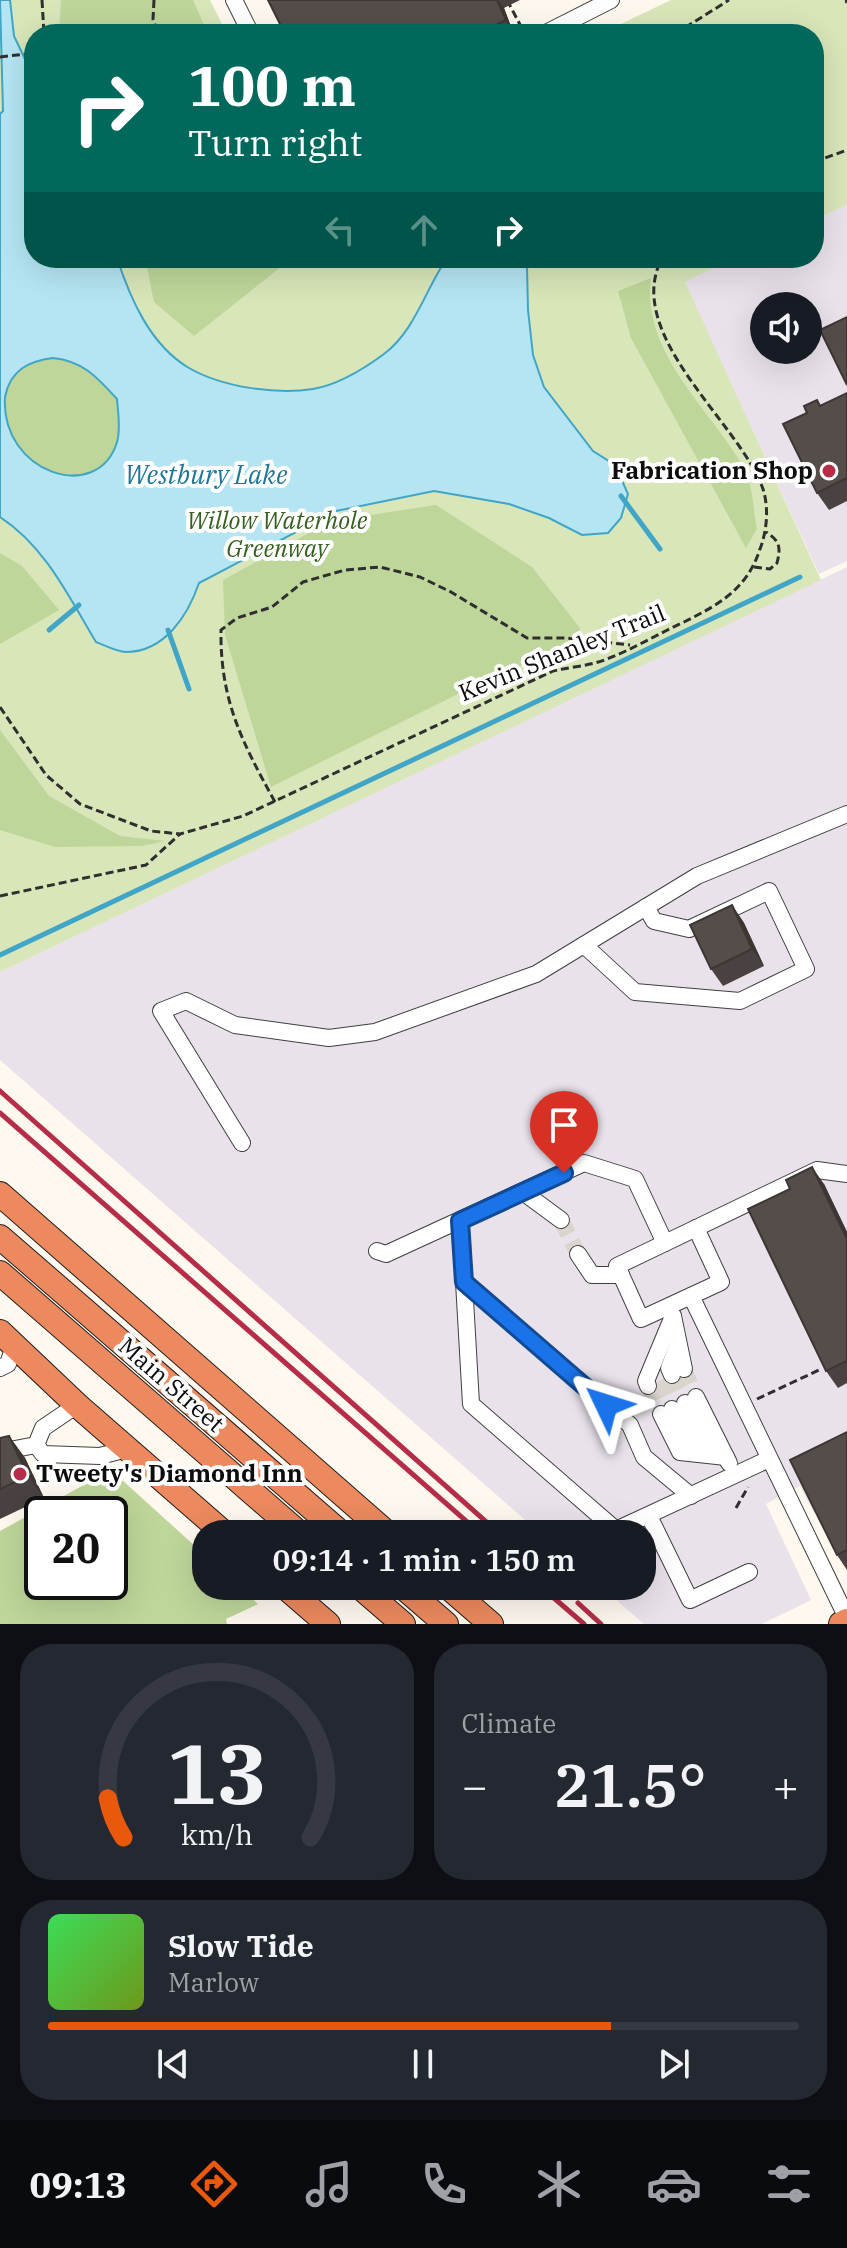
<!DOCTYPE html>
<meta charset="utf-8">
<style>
body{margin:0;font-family:"IBM Plex Serif",serif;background:#242831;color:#f1f3f6;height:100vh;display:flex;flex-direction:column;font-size:30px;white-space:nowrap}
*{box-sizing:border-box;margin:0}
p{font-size:26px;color:#9ea1a6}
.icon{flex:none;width:44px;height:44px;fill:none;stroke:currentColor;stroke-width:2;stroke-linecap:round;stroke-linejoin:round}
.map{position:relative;height:1624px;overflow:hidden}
.drawer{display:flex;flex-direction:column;gap:20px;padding:20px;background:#0d0f14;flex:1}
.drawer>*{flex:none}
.guide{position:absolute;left:24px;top:24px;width:800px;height:244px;border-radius:32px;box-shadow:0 8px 32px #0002;background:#00695c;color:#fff;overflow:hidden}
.tools{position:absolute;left:750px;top:292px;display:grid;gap:16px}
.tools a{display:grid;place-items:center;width:72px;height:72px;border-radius:50%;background:#171b24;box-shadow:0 8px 32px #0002;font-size:40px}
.speed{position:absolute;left:24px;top:1496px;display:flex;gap:16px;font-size:40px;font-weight:700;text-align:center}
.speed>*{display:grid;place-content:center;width:104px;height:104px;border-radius:50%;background:#171b24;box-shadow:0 8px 32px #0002;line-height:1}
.speed .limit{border:4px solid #111;border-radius:12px;background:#fff;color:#111}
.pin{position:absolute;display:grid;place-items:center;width:68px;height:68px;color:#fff;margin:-82px -34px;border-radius:50% 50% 50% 0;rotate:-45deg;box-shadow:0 0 8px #0007}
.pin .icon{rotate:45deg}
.me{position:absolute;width:88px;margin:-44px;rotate:311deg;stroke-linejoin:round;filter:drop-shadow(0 0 6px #0008)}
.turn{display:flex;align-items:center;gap:28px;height:168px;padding:0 32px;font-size:36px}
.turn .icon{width:104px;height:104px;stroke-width:2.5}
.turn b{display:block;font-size:56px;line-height:68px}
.lanes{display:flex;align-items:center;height:76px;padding:0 32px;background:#0003;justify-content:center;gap:40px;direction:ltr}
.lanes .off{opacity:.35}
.big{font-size:60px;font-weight:600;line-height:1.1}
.drawer .tile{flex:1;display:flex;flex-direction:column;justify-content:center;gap:12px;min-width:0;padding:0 28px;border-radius:32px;background:#242831}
.drawer .dial{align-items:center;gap:0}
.dial svg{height:208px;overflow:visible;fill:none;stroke:#363941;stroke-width:7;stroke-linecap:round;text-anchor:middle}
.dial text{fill:#f1f3f6;stroke:none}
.song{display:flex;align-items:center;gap:24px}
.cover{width:96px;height:96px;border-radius:12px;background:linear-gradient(135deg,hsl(130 70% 55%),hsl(80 70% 35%))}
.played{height:8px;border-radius:4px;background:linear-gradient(90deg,#ea580c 75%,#363941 75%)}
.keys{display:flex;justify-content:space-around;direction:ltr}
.heat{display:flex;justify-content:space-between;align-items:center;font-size:44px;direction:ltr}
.drawer .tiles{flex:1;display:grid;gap:20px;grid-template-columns:1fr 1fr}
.tile:last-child{grid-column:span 2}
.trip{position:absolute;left:192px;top:1520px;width:464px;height:80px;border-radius:32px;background:#171b24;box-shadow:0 8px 32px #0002;font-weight:600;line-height:80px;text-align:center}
.tab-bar{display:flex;height:128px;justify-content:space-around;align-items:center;background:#090b0e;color:#9ea1a6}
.tab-bar .icon{width:56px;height:56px}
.tab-bar .selected{color:#ea580c}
.tab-bar b{font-size:36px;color:#f1f3f6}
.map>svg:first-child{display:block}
.industrial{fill:#e9e2eb;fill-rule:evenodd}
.green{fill:#d8e6b9}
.forest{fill:#bed69a;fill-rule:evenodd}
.water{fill:#b5e5f3;stroke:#40a5c6;stroke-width:2;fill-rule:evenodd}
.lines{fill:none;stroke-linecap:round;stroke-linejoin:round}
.stream{stroke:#40a5c6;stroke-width:5}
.minor-tunnel{stroke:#dad5cc;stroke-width:16;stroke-dasharray:16 8;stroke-linecap:butt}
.minor-casing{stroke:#404040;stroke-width:18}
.highway-casing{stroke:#1e1e1e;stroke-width:26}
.path{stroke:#2f2f2f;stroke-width:3;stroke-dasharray:8 4;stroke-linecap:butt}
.minor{stroke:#fff;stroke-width:16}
.highway{stroke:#ec895e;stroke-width:24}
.rail{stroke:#b52d48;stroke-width:5}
.wall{fill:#494240}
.shaded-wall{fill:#3c3634}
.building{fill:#554d4a;stroke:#3c3634;stroke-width:2}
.route-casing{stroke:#114b97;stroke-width:20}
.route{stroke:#1a73e8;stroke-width:14}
.poi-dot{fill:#b52d48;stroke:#fff;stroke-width:3}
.labels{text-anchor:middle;stroke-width:8;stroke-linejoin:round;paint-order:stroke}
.poi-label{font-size:24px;font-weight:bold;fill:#0d0d0d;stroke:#fff;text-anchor:end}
.park-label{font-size:24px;font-style:italic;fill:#386121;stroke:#fff}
.street-label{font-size:24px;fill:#0d0d0d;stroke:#fff}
.water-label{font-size:26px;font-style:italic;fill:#1d7598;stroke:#fff}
</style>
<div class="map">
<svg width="847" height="1624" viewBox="0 0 847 1624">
<rect width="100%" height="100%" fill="#fef8ee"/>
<g class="industrial">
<path d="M 847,205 L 847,561 L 819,574 L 684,282 L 734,258 L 814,258 L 814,220 ZM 764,306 L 808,306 L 808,350 L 764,350 Z"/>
<polygon points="847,567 847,1567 819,1511 814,1513 800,1486 766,1504 811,1600 762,1624 644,1624 600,1586 642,1586 642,1534 541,1534 0,1060 0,972"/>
</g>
<g class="green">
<polygon points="0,0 210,0 227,34 34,34 34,258 734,258 685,282 821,580 0,972"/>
<polygon points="671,0 847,0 847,205 814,220 814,34 600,34"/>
</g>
<g class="forest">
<polygon points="61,0 193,0 208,34 59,34"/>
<polygon points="145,258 291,258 291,259 194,336 154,302"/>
<path d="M 651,278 C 641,353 710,408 744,468 C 753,484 753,511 757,529 L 746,548 L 631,338 L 618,291 Z"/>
<path d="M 53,358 C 83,361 97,378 117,399 C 118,412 121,429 117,442 C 98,505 0,473 5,397 C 10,370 29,361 53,358 Z"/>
<polygon points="436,505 532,567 580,628 579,649 506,670 271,787 225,635 223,580 331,521"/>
<polygon points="0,553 22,566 59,610 0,644"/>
<polygon points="0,730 49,796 120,836 165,841 142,846 55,847 0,830"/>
<path d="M 111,1470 L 206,1556 L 206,1586 L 239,1586 L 258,1604 L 226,1619 L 227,1624 L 0,1624 L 0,1531 ZM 110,1514 L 110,1582 L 42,1582 L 42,1514 Z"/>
</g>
<path class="water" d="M 0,0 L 10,0 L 14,36 L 34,78 L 34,258 L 117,258 C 130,298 150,345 189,368 C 222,387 276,395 313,389 C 337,385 365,368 384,354 C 415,331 426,288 447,258 L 531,258 L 527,267 L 528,310 L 533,355 L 544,387 L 593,451 L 615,465 L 628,494 L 621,518 L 608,533 L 582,535 L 549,518 L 509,504 L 434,491 L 336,511 L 199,583 C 188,615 165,652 126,652 C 117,652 104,645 96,642 C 69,597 45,546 0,517 L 0,114 L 3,111 ZM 53,358 C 83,361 97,377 117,399 C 118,412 121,429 117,442 C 98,505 0,473 5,397 C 10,370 29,361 53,358 Z"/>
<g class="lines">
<g class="stream">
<polyline points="621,496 660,549"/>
<polyline points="49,630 79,605"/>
<polyline points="168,630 189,689"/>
<polyline points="0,955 800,577"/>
</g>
<g class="minor-tunnel">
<polyline points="561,1220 578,1254"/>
<polyline points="684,1369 696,1397"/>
<polyline points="672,1375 685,1403"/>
<polyline points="659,1381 672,1409"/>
<polyline points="648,1386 661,1414"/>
</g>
<g class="minor-casing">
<g id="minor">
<polyline points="234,0 251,34"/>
<polyline points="544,34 611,0"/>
<polyline points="584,945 635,992 740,1001 806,969 769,891 689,929 654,921 646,907"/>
<polyline points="242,1143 161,1011 186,1001 235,1025 329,1038 375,1032 536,974 697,876 847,814"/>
<polyline points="523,1192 561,1220"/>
<polyline points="460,1221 464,1282 630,1425 644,1457 691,1496"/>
<polyline points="665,1243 617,1266 641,1319 721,1282 696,1228"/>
<polyline points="377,1251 386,1254 584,1163 635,1179 665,1243 817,1170 847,1174"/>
<polyline points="578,1254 592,1275 621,1275"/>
<polyline points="464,1282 471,1404 616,1530 769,1459"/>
<polyline points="691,1296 847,1618"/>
<polyline points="673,1316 684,1369"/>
<polyline points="0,1368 8,1364 14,1346"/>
<polyline points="672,1375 669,1368 677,1347"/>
<polyline points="648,1386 646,1381 673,1316"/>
<polyline points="696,1397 729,1463"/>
<polyline points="685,1403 701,1438 717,1442"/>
<polyline points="77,1405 43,1428 36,1445 43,1454 100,1456 127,1449"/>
<polyline points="672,1409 688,1444 697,1445"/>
<polyline points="661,1414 680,1452 726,1457"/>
<polyline points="0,1452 36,1445"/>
<polyline points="649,1516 690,1600 749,1572"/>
</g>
</g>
<g class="highway-casing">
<g id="highway">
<polyline points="0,1194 388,1534"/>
<polyline points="0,1237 342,1534"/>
<polyline points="0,1273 300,1534"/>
<polyline points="0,1332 77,1405 225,1534"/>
<polyline points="284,1586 328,1624"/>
<polyline points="359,1586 403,1624"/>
<polyline points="402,1586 446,1624"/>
<polyline points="447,1586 491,1624"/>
<polyline points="841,1624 847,1621"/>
</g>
</g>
<g class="path">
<polyline points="42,0 44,34"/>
<polyline points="154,0 153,19 158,34"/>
<polyline points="507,0 525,34"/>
<polyline points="846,0 847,3"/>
<polyline points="675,34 729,0"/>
<polyline points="0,57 34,53"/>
<polyline points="814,162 847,150"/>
<path d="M 754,567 L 770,569 L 777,563 C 781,547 780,541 766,532"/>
<path d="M 0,707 L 46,775 L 80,804 L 151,831 L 180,834 L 243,816 L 553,671 C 570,667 590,666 607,659 C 633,649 658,634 684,622 C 720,604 747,589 760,549 C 767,531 769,508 763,489 C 740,423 622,335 662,258"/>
<path d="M 275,802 C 242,742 220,700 221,630 L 237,618 L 272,607 L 303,582 L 345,570 L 380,567 L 420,577 L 451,592 L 527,638 L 565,638 L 630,645"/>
<polyline points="0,896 146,865 180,834"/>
<polyline points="757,1399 819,1370"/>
<polyline points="736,1508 748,1487"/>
</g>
<use href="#minor" class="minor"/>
<use href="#highway" class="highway"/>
<g class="rail">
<polyline points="0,1091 500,1534"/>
<polyline points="0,1113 481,1534"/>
<polyline points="540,1586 584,1624"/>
<polyline points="578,1603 601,1624"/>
</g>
</g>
<g class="wall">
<polygon points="268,0 520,0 504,8 513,32 509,34 285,34"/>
<polygon points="847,393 847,501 829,510 817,493 821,406"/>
<polygon points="732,905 744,923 764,966 723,986 711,969"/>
<polygon points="824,1184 847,1232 847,1383 838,1388 826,1371"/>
<polygon points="847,1432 847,1570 837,1555"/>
<polygon points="9,1436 25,1458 44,1498 0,1519 0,1438"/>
</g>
<g class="shaded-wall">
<polygon points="497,0 504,8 513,32 506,20"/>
<polygon points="732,905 744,923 764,966 752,949"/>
<polygon points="812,1167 824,1184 847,1232 847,1239"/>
<polygon points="9,1436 25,1458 44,1498 28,1476"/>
</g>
<g class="building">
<polygon points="268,0 497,0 506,20 477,34 285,34"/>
<polygon points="847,317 847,385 820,330"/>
<polygon points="847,393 847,478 817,493 783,424 807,413 804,406 817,400 820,406"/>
<polygon points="732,905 752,949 711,969 690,925"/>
<polygon points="812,1167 847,1239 847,1361 826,1371 748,1209 790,1189 786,1180"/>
<polygon points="847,1432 847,1550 837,1555 790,1460"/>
<polygon points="9,1436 28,1476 0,1489 0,1438"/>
</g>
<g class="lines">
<g class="route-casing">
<polyline id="route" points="564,1173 460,1221 464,1282 606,1405"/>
</g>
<use href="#route" class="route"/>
</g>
<g class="poi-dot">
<circle cx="829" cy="471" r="8"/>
<circle cx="20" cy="1474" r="8"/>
</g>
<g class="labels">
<g class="poi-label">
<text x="813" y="479">Fabrication Shop</text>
<text x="36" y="1482" text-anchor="start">Tweety's Diamond Inn</text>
</g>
<g class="park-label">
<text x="277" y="529">Willow Waterhole<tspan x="277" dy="28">Greenway</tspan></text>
</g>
<g class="street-label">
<text transform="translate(562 653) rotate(-22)" y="8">Kevin Shanley Trail</text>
<text transform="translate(171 1385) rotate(41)" y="8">Main Street</text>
</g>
<g class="water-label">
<text x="206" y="484">Westbury Lake</text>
</g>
</g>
</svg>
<div class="tools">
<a><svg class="icon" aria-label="sound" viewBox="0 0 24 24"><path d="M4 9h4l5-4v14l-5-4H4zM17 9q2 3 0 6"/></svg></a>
</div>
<div class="speed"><div class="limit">20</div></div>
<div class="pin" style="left:564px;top:1173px;background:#d93025"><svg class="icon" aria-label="arrive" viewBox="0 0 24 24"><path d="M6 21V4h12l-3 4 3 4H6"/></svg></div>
<svg class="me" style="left:606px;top:1405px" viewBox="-20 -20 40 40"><path d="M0-17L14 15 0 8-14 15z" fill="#1a73e8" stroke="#fff" stroke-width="4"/></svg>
<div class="trip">09:14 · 1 min · 150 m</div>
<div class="guide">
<div class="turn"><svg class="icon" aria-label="right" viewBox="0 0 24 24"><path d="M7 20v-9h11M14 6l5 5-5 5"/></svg><div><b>100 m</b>Turn right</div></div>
<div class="lanes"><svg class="icon off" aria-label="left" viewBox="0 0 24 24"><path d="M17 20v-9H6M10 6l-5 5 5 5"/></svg><svg class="icon off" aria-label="ahead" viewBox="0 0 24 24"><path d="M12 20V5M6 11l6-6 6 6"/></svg><svg class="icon" aria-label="right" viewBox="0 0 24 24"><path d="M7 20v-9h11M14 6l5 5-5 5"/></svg></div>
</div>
</div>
<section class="drawer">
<div class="tiles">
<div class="tile dial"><svg viewBox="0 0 100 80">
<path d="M14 69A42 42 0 1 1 86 69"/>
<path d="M14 69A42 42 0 0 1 8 54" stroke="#ea580c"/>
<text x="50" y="56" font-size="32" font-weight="700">13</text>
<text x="50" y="72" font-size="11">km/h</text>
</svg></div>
<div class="tile"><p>Climate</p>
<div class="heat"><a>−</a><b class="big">21.5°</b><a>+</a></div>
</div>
<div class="tile">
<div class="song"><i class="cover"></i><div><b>Slow Tide</b><p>Marlow</p></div></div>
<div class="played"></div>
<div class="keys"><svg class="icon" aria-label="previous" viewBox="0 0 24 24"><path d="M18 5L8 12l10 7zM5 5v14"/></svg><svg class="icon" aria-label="pause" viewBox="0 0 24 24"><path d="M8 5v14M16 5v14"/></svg><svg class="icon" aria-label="next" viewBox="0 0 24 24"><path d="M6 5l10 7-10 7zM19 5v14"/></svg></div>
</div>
</div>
</section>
<nav class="tab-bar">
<b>09:13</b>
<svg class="icon selected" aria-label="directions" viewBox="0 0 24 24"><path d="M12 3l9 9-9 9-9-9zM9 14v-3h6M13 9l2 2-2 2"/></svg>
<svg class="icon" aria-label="music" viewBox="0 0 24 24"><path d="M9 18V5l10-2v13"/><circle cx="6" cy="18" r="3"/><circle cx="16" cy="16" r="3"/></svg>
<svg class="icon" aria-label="phone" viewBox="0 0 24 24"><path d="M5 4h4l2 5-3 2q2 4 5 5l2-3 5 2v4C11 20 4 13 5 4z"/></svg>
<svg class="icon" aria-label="climate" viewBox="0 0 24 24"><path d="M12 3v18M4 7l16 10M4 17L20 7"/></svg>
<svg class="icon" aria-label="car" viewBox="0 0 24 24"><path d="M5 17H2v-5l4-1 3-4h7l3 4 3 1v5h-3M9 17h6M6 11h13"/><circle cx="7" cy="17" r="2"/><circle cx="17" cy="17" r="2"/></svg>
<svg class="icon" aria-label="filters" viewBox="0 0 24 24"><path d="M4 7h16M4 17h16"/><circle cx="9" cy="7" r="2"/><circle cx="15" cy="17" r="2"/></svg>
</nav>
